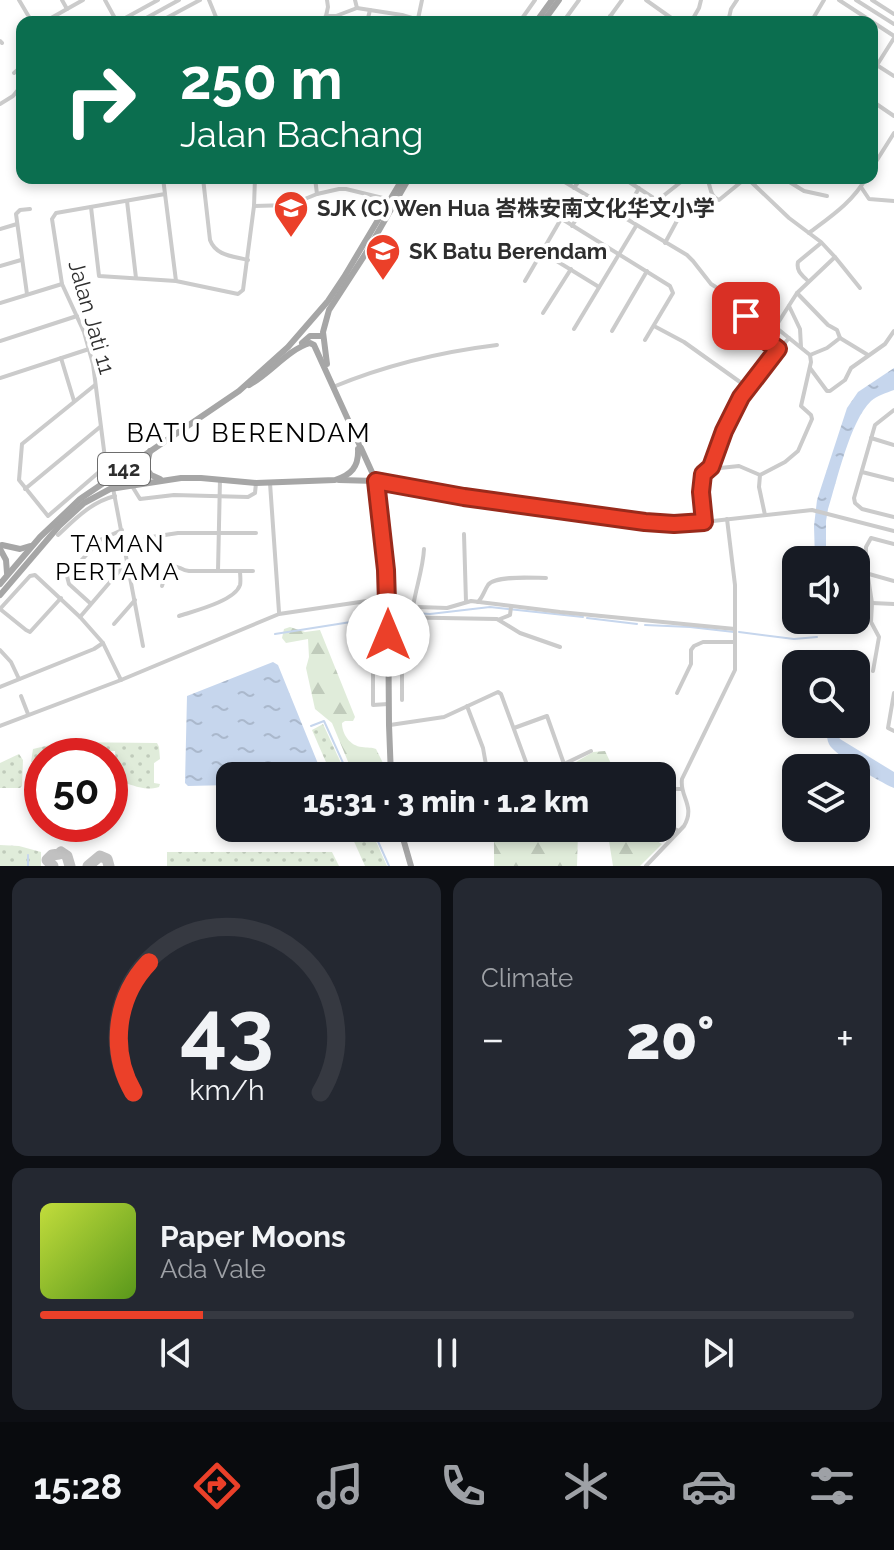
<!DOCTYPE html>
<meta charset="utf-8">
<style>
body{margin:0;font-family:Raleway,"Noto Sans SC",sans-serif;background:#242831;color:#f1f3f6;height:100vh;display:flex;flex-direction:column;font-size:30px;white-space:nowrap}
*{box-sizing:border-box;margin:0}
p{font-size:26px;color:#9ea1a6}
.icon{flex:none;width:44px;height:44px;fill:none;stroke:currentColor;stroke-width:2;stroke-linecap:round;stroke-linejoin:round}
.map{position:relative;height:866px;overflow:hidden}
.panel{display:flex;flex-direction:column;gap:12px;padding:12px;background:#0d0f14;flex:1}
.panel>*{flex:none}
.top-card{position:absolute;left:16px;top:16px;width:862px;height:168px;border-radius:16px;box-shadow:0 4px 12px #0003;background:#0b6e4f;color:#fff;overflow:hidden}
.fabs{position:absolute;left:782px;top:546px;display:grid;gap:16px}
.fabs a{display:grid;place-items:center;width:88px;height:88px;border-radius:16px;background:#171b24;box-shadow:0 4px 12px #0003;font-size:40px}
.speed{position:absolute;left:24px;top:738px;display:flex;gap:16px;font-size:40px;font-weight:700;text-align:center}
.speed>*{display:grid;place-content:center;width:104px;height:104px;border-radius:50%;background:#171b24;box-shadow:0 4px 12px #0003;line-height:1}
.speed .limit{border:12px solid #d22;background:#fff;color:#111}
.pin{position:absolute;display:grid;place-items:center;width:68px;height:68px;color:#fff;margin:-34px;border-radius:16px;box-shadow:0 4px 12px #0006}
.me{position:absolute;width:88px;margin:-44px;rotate:0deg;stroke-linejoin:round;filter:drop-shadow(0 0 6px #0008)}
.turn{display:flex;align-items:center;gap:28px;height:168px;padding:0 32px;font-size:36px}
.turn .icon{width:104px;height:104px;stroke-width:2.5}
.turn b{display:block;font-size:56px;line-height:68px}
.big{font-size:60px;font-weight:800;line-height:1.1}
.panel .card{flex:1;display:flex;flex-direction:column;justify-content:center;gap:12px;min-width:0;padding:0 28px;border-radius:16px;background:#242831}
.panel .dial{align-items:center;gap:0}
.dial svg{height:208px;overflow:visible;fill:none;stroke:#363941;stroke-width:7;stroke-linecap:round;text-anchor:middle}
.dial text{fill:#f1f3f6;stroke:none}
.song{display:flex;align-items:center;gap:24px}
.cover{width:96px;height:96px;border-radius:12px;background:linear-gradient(135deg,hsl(70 70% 55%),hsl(90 70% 35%))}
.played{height:8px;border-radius:4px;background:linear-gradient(90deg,#eb4029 20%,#363941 20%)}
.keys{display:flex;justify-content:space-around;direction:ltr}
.heat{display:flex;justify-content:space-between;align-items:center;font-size:44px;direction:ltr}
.panel .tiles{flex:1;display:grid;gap:12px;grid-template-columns:1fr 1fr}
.card:last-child{grid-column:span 2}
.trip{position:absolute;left:216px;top:762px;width:460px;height:80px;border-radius:16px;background:#171b24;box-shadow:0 4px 12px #0003;font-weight:800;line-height:80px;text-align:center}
.tabs{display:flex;height:128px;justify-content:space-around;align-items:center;background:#090b0e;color:#9ea1a6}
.tabs .icon{width:56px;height:56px}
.tabs .selected{color:#eb4029}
.tabs b{font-size:36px;color:#f1f3f6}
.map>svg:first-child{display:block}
.grass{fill:url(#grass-dots)}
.forest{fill:url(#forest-firs)}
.water{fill:url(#water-ripples)}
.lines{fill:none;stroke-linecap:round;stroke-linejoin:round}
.stream{stroke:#c6d6ed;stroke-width:2}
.taxiway{stroke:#c1c1c1;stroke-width:11}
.minor{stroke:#cbcbcb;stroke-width:4}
.major{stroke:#a6a6a6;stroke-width:6}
.route-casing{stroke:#992a1b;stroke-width:20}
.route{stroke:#eb4029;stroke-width:14}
.labels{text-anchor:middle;stroke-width:8;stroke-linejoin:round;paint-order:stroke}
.shield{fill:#fff;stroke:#6d6d6d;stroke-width:2}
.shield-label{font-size:20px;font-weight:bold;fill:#2e2e2e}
.poi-label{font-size:22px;font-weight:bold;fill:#2e2e2e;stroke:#fff;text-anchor:start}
.street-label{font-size:22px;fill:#2e2e2e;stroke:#fff}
.neighbourhood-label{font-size:24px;letter-spacing:2px;fill:#000;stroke:#fff}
.quarter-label{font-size:26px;letter-spacing:2px;fill:#000;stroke:#fff}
</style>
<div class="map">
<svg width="894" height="866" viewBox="0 0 894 866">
<defs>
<pattern id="grass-dots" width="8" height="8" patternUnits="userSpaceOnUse" patternTransform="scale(2)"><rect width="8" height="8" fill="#e0ecda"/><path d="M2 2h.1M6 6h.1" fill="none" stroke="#c0cbbb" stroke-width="1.8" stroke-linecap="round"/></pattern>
<pattern id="forest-firs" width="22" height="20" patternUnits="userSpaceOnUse" patternTransform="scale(2)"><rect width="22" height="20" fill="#e0ecda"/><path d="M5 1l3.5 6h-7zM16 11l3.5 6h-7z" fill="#c0cbbb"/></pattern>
<pattern id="water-ripples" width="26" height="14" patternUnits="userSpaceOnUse" patternTransform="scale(2)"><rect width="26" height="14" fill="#c6d6ed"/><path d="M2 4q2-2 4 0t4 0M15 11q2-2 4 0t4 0" fill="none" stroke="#aab8cc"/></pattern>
</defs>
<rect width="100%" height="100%" fill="#fff"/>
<g class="grass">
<polygon points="323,724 347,776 332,776 312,730"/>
<path d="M 62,742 L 157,743 L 159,747 L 160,759 L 154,763 L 154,783 L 160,784 L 159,787 C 141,792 133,783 117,782 L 115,751 L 59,751 L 58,756 L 42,756 L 42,763 L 31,762 L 33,749 Z"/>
<polygon points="19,754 23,760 22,786 20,788 0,788 0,763"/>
<polygon points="348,828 370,828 387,866 365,866"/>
<polygon points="0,845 19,846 41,852 41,866 0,866"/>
<polygon points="167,852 332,852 339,866 167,866"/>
</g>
<g class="forest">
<path d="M 290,627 L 305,632 L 320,630 L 355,717 L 353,721 L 345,721 L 342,723 C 342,734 350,746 362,747 C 367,748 372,747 376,749 L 383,763 L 384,776 L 354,776 L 332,723 L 315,709 L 306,668 L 309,657 L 308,639 L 286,643 L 282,638 L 284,629 Z"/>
<polygon points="605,751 617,776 534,776 576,762 593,752"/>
<polygon points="494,828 576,828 575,830 578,832 577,866 494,866"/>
<polygon points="609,828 614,828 630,839 640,831 662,844 640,866 613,866 608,835 611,829"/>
</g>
<g class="water">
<path d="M 894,368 L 894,390 C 886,393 878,395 871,401 C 850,421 837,481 828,509 L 826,521 L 826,560 L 815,560 L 814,526 L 817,500 L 847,408 L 858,392 Z"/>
<polygon points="273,662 278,665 323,776 230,776 230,785 188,786 185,783 187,696"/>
<path d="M 827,724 L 836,724 L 836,732 L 840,739 L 894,772 L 894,788 C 881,783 834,755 829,744 C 826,738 827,731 827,724 Z"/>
</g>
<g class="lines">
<g class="stream">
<polyline points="396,612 430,614 490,607 583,617"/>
<polyline points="587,618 637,624"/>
<polyline points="645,625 690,627 734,632"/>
<polyline points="739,632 794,639 817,637"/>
<polyline points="275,634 376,618"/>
<polyline points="311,726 324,721 349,776"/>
<polyline points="372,828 389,866"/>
<polyline points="28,855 28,866"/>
</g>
<g class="taxiway">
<polyline points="53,866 47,860 52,855 59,854 61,852 67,856 70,866"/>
<polyline points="88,866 100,856 107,859 109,866"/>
</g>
<g class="minor">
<polyline points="19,0 32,22"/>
<polyline points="62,0 67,9"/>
<polyline points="105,0 117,22"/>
<polyline points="209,0 218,22"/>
<polyline points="355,0 357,8 402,15 425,22"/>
<polyline points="646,0 677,22"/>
<polyline points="839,0 894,36"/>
<polyline points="856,0 894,24"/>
<polyline points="872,0 894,14"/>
<polyline points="326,16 328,7 327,0"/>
<polyline points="610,16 620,22"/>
<polyline points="418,19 422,0"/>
<polyline points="44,22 83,0"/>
<polyline points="118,22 158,0"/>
<polyline points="139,22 179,0"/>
<polyline points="159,22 200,0"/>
<polyline points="321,22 326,16 336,16 357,8"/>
<polyline points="367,22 370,10"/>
<polyline points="527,22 523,17 535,0"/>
<polyline points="563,22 579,0"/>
<polyline points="606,22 622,0"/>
<polyline points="691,22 699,8 701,0"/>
<polyline points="728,22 731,9 737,0"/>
<polyline points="811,22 824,0"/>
<polyline points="0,41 2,43"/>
<polyline points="872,62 894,76"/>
<polyline points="14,73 22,66"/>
<polyline points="872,73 894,38"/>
<polyline points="872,101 894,116"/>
<polyline points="0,104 13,96 22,85"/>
<polyline points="872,168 894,133"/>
<polyline points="163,178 176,281"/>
<path d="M 203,178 L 210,240 C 216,256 233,256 248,260"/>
<polyline points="315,178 317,194"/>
<polyline points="558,178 687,255 693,261 711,284 763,317 810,355 811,362 801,406 811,415 812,419 798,451 785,462 760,475 759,487 765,515"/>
<polyline points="623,178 678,214 679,217 665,243"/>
<path d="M 707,178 C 711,186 709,196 719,200 L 746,178"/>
<polyline points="747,178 789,218 821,242 835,257 797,293 776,326"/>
<polyline points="783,178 804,191 827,196"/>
<polyline points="754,184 760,178"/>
<polyline points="861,187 869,199 894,201"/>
<polyline points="574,188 581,178"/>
<polyline points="658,200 686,178"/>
<polyline points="127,201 136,278"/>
<polyline points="254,206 290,205 317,194 339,189 346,189 391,200"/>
<polyline points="541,206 670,286 673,293 645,340"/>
<polyline points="91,207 99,276 176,281 238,294 243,290 254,206 255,178"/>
<polyline points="623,217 639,188"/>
<polyline points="572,226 589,198"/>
<polyline points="0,229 17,224"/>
<path d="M 809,233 C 830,217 853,202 866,178"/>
<polyline points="542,252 599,287"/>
<polyline points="835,257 860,288"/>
<polyline points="0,266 21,260"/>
<polyline points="525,281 561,219"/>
<path d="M 808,281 C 802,275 796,271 798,262 L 821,243"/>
<polyline points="797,293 828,325 837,330 840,338"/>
<polyline points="27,294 16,214 20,210 30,209"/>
<polyline points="0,303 62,284"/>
<polyline points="789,306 800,329 801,347"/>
<polyline points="750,308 746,316 747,325 778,349"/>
<polyline points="543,313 571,269"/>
<polyline points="654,326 684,342 747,387"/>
<polyline points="574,329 636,226"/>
<polyline points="612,331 647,271"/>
<polyline points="0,341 77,316"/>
<polyline points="810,355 827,348 840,338 868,355"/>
<polyline points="61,358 74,401"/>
<polyline points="810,368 827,391 830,391 845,380 851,368 885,344 894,331"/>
<polyline points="0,378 89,349"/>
<polyline points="95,385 22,444 19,480 48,516 106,466"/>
<path d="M 333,387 C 386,365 440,352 497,345"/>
<polyline points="894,410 875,425 854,498 855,503 862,509 894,517"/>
<polyline points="871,438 894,445"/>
<polyline points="711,467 720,468 739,466 760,475"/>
<polyline points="862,472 894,480"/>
<polyline points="111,477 106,466 93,364 84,332 62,284 52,219 56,213 165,194"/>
<polyline points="376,481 464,497 659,524 704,522 812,510 894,531"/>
<polyline points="270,483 279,612"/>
<polyline points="132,486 140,499 174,495 248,497 255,493 256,483"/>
<polyline points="113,488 143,646"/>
<polyline points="25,489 100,427"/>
<polyline points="704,522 701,492 703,474 711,467 730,417 747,387 789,338"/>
<polyline points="464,534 466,602"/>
<path d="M 58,535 C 75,519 91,502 115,496"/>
<polyline points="145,538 178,533 256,533"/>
<polyline points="218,571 220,479"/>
<polyline points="869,574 894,581"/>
<path d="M 162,586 L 168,566 C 181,565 179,570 189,571 L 253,571"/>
<path d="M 478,602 C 483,597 484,591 488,585 C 495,575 534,578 546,578"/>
<polyline points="90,603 69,584 67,576 100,540 122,530"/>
<polyline points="872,603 894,604"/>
<polyline points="388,606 447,608 471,601 560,612 735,629"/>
<path d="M 413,607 C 416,587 423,569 424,549"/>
<polyline points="0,609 30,576 35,575 80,617 103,643 121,680"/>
<polyline points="0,609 26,630 30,632 61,598"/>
<path d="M 179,616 C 194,611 235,601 240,585 C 241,581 240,574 240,571"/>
<polyline points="80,617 128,561"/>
<polyline points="388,617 497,619 520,633 560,647"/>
<polyline points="500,619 510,615 511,607"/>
<polyline points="114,624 135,600"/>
<polyline points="0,650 11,662 19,679"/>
<polyline points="388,652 375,653 373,659 373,705 388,704"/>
<polyline points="388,656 402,656 402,700"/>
<polyline points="873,671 879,637 871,622 872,603 866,564 866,547 871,538 894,544"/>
<polyline points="0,687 94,649 103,643"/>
<polyline points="677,693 691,664 691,650 694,646 703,642 735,642"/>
<polyline points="894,693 888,728 894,731"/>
<polyline points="21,696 28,714"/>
<polyline points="467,706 483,748 488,776"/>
<polyline points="390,725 444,717 498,692 501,694 530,773"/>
<polyline points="0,726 121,680 279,614 387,598"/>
<polyline points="514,728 547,716 564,764"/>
<polyline points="521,776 560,766 591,751"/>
<polyline points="662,786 670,789 681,789"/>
<polyline points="662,823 679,831"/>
<path d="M 646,866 L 684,826 C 696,806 679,796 682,779 L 735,670 L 735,585 L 727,519"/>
</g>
<g class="major">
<polyline points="536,22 552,0"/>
<polyline points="543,22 559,0"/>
<polyline points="302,343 310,336 323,336"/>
<polyline points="327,364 323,332 329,310 366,253 409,178"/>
<path d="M 249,385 C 270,374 287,350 310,343 L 314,345 L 376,481 L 388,598 L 389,725 L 391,776"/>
<polyline points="150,451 146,468 151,475 160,479"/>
<polyline points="339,480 376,481"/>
<polyline points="2,545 20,549 30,546"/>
<polyline points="0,549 6,560 7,573"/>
<polyline points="0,584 40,537 80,499 239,391 288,347 328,301 344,277 403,178"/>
<path d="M 0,595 L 59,526 L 84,503 L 110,489 L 181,478 L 201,478 L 256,483 L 335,480 C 351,475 359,467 358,449"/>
<polyline points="400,828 411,866"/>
</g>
</g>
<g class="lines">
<g class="route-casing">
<path id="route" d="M 388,635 L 386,570 L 376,481 L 464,497 L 645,522 L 674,524 L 704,522 L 701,492 L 703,474 L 711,467 L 724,431 L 741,397 L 778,349 C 766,340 747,332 746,316"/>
</g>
<use href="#route" class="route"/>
</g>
<defs>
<g id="school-pin" transform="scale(1.8)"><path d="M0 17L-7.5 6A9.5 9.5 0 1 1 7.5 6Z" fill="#eb4029" stroke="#fff"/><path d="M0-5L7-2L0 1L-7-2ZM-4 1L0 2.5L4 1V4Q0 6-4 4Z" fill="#fff"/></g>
</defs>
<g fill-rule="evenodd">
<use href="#school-pin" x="291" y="208"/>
<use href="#school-pin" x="383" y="251"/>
</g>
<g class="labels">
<rect class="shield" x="98" y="453" width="52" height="32" rx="6"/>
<g class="shield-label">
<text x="124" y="476">142</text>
</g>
<g class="poi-label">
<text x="317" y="216">SJK (C) Wen Hua 峇株安南文化华文小学</text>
<text x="409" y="259">SK Batu Berendam</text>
</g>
<g class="street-label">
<text transform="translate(92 317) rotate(74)" y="8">Jalan Jati 11</text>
</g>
<g class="neighbourhood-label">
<text x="118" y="552">TAMAN<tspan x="118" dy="28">PERTAMA</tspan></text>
</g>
<g class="quarter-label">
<text x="249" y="442">BATU BERENDAM</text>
</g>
</g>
</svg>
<div class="fabs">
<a><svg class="icon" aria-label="sound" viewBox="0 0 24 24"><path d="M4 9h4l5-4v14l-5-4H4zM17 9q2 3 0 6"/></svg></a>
<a><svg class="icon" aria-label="search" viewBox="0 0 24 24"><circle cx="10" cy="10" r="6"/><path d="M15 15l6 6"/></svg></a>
<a><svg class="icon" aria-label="layers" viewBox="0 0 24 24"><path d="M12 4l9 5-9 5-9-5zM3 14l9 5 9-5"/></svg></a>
</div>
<div class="speed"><div class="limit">50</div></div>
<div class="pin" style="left:746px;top:316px;background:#d93025"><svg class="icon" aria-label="arrive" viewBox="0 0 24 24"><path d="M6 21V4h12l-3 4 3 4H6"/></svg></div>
<svg class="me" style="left:388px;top:635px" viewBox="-20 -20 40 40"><circle r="19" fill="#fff"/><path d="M0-13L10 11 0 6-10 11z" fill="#eb4029"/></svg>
<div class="trip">15:31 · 3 min · 1.2 km</div>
<div class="top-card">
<div class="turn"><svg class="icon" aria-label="right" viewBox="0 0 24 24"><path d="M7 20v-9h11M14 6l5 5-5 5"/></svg><div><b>250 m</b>Jalan Bachang</div></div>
</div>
</div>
<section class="panel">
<div class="tiles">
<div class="card dial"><svg viewBox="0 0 100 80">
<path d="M14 69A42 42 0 1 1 86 69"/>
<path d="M14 69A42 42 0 0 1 20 19" stroke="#eb4029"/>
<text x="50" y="56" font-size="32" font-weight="700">43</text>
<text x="50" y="72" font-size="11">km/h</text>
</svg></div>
<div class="card"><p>Climate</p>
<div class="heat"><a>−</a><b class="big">20°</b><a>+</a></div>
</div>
<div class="card">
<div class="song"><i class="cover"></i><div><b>Paper Moons</b><p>Ada Vale</p></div></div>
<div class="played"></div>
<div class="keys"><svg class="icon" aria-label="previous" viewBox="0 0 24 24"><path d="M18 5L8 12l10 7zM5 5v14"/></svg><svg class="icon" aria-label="pause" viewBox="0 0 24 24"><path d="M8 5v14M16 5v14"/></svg><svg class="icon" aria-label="next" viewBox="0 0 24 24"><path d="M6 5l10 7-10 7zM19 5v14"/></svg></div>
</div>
</div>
</section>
<nav class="tabs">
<b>15:28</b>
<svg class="icon selected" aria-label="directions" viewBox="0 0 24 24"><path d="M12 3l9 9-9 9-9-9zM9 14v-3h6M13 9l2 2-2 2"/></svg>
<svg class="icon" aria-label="music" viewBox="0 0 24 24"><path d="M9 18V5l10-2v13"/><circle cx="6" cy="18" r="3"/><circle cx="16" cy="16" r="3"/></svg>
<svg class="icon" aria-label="phone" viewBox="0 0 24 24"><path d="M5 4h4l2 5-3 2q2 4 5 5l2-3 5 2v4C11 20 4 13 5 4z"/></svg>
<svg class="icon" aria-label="climate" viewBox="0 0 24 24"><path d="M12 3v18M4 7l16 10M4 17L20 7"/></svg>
<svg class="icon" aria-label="car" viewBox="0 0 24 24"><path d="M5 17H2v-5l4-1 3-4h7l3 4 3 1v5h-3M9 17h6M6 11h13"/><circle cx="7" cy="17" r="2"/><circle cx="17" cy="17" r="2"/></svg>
<svg class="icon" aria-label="filters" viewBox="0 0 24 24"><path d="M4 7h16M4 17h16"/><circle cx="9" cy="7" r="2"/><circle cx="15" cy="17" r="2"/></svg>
</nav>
